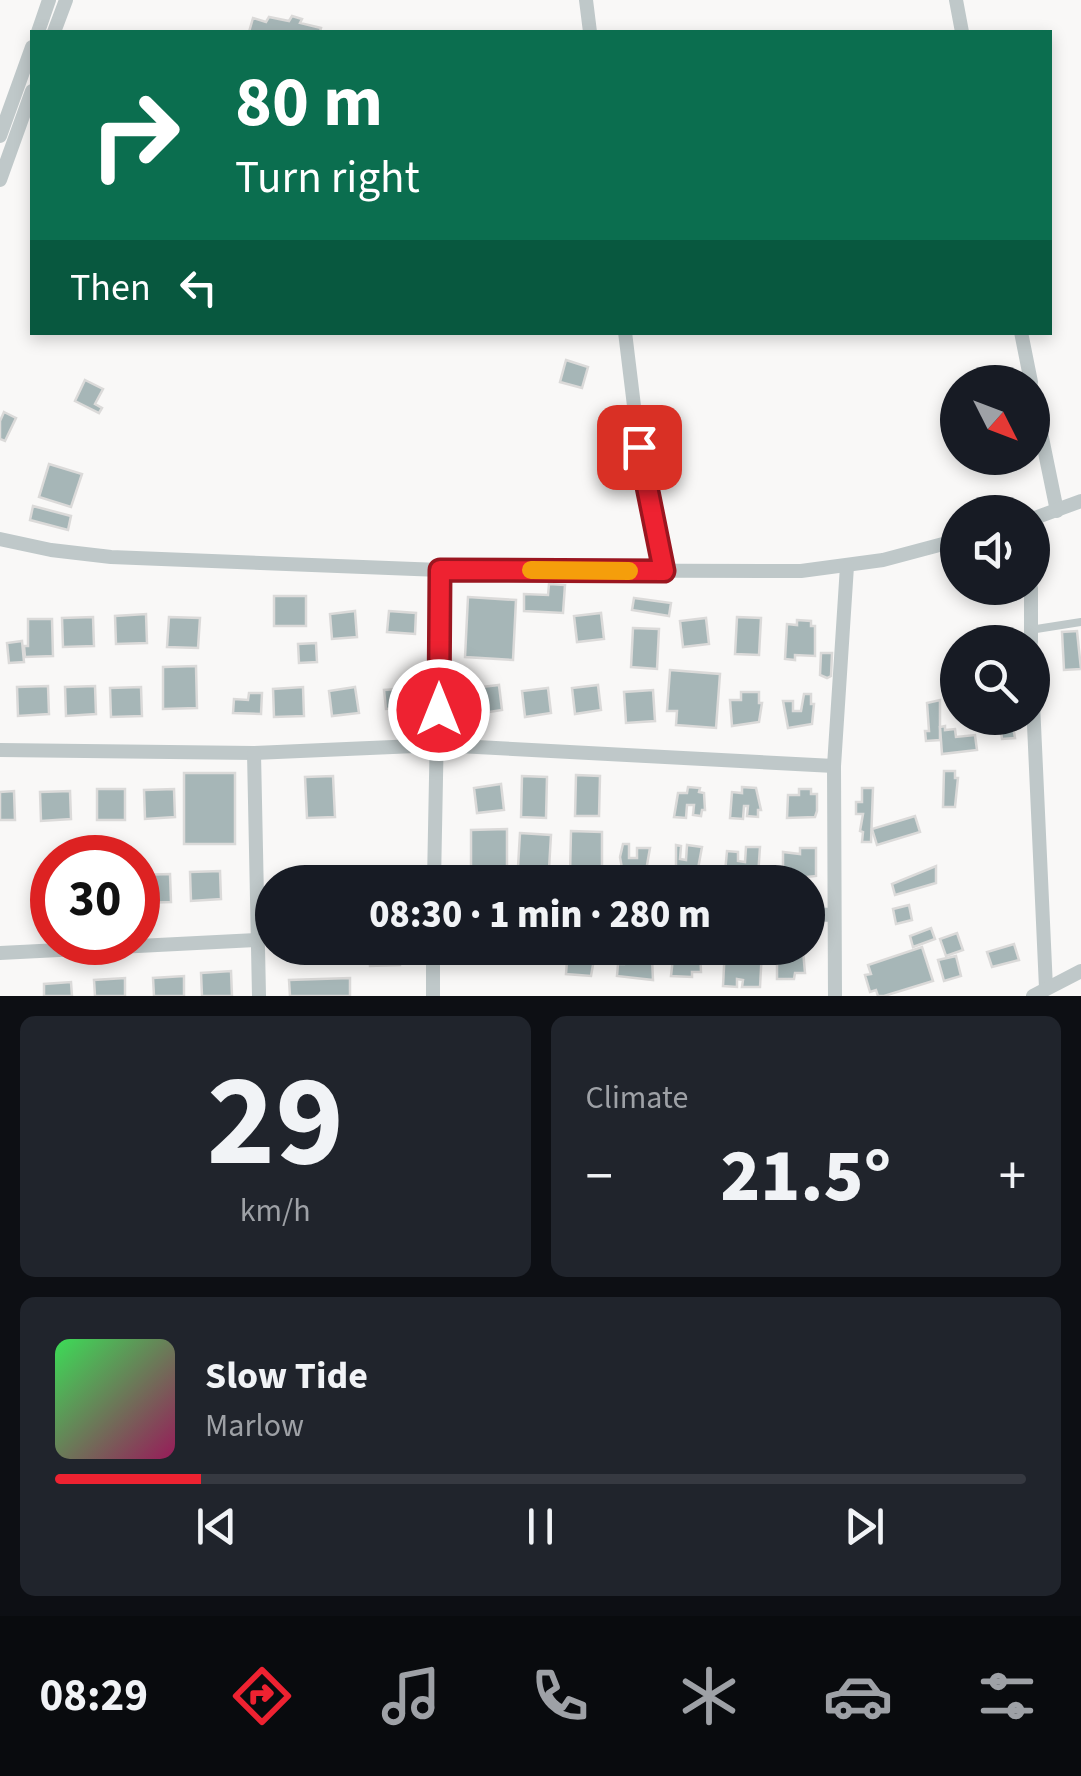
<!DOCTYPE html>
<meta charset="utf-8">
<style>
body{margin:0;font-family:"Source Sans 3",sans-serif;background:#20242c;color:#f1f3f6;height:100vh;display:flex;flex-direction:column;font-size:38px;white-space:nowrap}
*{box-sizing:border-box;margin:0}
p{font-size:32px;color:#9ea1a6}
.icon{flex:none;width:55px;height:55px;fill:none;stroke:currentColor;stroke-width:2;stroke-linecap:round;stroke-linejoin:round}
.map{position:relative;height:996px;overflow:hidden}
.drawer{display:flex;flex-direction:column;gap:20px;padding:20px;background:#0d0f14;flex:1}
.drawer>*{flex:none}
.guide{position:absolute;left:30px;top:30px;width:1022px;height:305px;border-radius:0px;box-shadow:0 5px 15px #0003;background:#0b6e4f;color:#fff;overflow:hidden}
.needle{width:65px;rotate:132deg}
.controls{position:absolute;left:940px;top:365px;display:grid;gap:20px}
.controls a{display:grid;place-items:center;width:110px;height:110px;border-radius:50%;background:#171b24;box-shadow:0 5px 15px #0003;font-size:50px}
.speed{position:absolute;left:30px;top:835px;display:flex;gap:20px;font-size:50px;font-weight:700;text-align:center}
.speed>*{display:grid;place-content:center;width:130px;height:130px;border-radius:50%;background:#171b24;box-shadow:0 5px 15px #0003;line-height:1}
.speed .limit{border:15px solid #d22;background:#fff;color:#111}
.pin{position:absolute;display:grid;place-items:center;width:85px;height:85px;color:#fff;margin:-42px;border-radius:20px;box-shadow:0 5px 15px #0006}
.me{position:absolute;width:110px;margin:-55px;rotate:0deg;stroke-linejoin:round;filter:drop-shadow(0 0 8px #0008)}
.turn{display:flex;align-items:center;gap:35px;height:210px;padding:0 40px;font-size:45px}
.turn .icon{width:130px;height:130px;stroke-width:2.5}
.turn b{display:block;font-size:70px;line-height:85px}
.then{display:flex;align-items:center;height:95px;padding:0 40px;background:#0003;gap:20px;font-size:38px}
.big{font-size:75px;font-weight:800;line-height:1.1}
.drawer .widget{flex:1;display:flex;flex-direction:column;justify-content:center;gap:15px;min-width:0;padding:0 35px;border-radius:15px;background:#20242c}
.drawer .dial{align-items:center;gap:0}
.dial b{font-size:130px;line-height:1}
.song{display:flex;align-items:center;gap:30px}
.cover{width:120px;height:120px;border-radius:15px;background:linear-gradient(135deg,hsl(130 70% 55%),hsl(330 70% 35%))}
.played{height:10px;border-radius:5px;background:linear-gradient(90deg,#ee2231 15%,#363941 15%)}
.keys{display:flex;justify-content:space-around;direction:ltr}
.heat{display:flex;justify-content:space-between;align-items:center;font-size:55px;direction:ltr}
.drawer .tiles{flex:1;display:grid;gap:20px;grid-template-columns:1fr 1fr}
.widget:last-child{grid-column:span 2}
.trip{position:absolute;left:255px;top:865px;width:570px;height:100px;border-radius:50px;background:#171b24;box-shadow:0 5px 15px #0003;font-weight:800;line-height:100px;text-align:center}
.menu{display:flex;height:160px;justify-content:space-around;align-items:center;background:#090b0e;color:#9ea1a6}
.menu .icon{width:70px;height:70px}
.menu .on{color:#ee2231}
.menu b{font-size:45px;color:#f1f3f6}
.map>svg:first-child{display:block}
.building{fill:#a6b6b7;stroke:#dbdad9;stroke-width:2.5}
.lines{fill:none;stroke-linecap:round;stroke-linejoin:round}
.lane{stroke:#bfc8c9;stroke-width:8}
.street{stroke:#bfc8c9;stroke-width:14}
.route-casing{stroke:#9b1620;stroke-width:25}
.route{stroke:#ee2231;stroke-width:18}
.slow{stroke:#f59e0b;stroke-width:18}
</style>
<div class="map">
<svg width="1081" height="996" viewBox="0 0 1081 996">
<rect width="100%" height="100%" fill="#f9f8f7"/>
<g class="building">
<polygon points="292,16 302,19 300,23 321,28 320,32 249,32 253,18 266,22 269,17 289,21"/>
<polygon points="566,360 588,367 582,388 560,382"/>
<polygon points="85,380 103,389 95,404 102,408 99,413 75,401"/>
<polygon points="4,412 16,418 5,441 0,439 0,421"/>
<polygon points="49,464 82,474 71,507 39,497"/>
<polygon points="33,506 71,516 68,530 30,520"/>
<polygon points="549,584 565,585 563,613 524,611 524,594 548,595"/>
<rect x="274" y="596" width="32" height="30"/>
<polygon points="468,597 516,600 513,660 465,657"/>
<polygon points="634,598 671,603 669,616 632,610"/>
<polygon points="355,611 357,637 332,639 330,614"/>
<polygon points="389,611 416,613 415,634 387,632"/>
<polygon points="601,613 604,639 577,642 574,616"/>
<polygon points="146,614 147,643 116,644 115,616"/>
<polygon points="93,617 94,646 63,647 62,618"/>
<polygon points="169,617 200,618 198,648 167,647"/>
<polygon points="737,617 761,618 759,655 735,654"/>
<polygon points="706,618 709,644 683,647 680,621"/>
<polygon points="28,619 52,619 53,656 25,657 24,646 28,646"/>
<polygon points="797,620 811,621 811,626 815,626 815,656 795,655 795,660 785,659 787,624 797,625"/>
<polygon points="633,628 659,629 657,669 631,667"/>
<polygon points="1077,631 1081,669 1064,670 1062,632"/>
<polygon points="22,641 24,662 9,663 7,643"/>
<polygon points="316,643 317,662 299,663 298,644"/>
<polygon points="821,653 832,653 831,676 827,678 820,675"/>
<polygon points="196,666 197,708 163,709 163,667"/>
<polygon points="670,670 720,674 716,728 676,725 677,711 667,711"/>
<polygon points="499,685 502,710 476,714 473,688"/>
<polygon points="598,685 601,710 575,714 572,688"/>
<polygon points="48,686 49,714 18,716 17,687"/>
<polygon points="95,686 96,714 66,716 65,687"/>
<polygon points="141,687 142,716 111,717 110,688"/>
<polygon points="303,687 304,716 274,717 273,689"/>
<polygon points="355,687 359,713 332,716 329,691"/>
<polygon points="412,688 413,707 386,709 384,690"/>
<polygon points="548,688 551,713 525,717 522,691"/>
<polygon points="653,690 655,721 626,723 624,692"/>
<polygon points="741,692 759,692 759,703 762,703 759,722 732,726 730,700 741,700"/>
<polygon points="249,693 262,693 261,714 233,713 234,699 248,700"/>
<polygon points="804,694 811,694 811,704 814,704 812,724 788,728 783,701 793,701 793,711 801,711"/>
<polygon points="940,700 940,740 926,741 925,731 929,731 927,703"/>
<polygon points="999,718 1012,718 1015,738 1002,739"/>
<polygon points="945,726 945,730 955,729 956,737 975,735 977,750 942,754 940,727"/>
<polygon points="944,771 955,771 955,778 958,778 955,807 943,807"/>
<rect x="184" y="773" width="51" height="71"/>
<polygon points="576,775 600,776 599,816 575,816"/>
<polygon points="333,776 335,817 307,818 305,777"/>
<polygon points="522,776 547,777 546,818 521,817"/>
<polygon points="501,784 504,810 477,813 474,788"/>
<polygon points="688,787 700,788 699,792 704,793 705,810 702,810 701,816 693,815 694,805 687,805 686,818 674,817 678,793 687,793"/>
<polygon points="742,787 756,788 761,810 758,810 758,817 747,816 748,806 744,806 743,819 730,818 732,792 742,793"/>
<polygon points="862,788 873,788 871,842 862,842 863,832 860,831 863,814 856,814 856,802 862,802"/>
<rect x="97" y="789" width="28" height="31"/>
<polygon points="174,789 175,817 145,819 144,790"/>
<polygon points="799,789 811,789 811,794 817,794 817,811 815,817 787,818 788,795 799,795"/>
<polygon points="14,791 15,820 0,820 0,792"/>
<polygon points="70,791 71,819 41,821 40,792"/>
<polygon points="915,816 920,832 877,845 872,829"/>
<polygon points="507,829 507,881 471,881 471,830"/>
<polygon points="571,831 602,832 602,868 587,868 586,876 570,875"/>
<polygon points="520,833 551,835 549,869 518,867"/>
<polygon points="623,844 629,844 629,858 637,858 637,848 650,848 646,871 623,874 620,857"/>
<polygon points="676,845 681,846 680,859 686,860 687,845 702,847 697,874 676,876"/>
<polygon points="746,847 760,847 758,876 735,878 735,874 725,873 727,851 738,852 738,861 745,862"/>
<polygon points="800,848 816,848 816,876 789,879 789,876 783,876 783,852 800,854"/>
<polygon points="936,866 936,883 895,895 892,884"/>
<polygon points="220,871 221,899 191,901 190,872"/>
<polygon points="170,874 171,902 140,903 139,875"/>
<polygon points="52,878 52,902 38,904 36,880"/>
<polygon points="909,905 912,920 896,924 893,909"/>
<polygon points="931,928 935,939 913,947 910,936"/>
<polygon points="957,933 963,950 946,956 940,939"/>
<polygon points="1014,944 1019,960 992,967 987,952"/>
<polygon points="922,947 933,981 884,996 878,996 876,990 870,992 865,975 871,974 868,965"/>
<polygon points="300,948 330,948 331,962 301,964"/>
<polygon points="369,948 400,948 400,965 370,966"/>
<polygon points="568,948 596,948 591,976 566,974"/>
<polygon points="625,948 644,948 643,957 652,958 653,980 617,976 618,964 624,964"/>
<polygon points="674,948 700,948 701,972 692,972 692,977 671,976"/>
<polygon points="725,948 762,950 760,987 742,987 743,980 737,979 737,987 723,986"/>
<polygon points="785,948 803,950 805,973 795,973 794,979 777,979 777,950"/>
<polygon points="956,956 961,976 944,981 938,960"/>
<polygon points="231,971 232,996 202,996 201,973"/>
<polygon points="184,976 184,996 154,996 153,978"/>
<polygon points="125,978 125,996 95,996 94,980"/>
<polygon points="350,978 350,996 290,996 289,980"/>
<polygon points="71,982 72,996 44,996 44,984"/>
</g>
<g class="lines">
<polyline class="lane" points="1030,630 1081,622"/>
<g class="street">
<polyline points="586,0 590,32"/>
<polyline points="956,0 962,32"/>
<polyline points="38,32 49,0"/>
<polyline points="54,32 66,0"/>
<polyline points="0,136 32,47"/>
<polyline points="0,180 32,91"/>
<polyline points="625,332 639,447 664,571"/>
<polyline points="1021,332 1031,382"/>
<polyline points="1032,389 1057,511"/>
<polyline points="1032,519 1081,501"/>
<polyline points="0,539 51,550 111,557 440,570 801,571 883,560 958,540"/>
<polyline points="1031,642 1031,588"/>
<polyline points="1032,681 1046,988"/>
<polyline points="0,750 254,753 439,745 834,766"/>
<polyline points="254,753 259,996"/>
<polyline points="434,882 440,570"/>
<polyline points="808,914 833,915"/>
<polyline points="0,953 257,940"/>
<polyline points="433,996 433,948"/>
<polyline points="835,996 834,766 847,566"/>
<polyline points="1033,996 1081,971"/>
</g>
</g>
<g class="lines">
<g class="route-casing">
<polyline id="route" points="439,710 440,570 664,571 639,447"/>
</g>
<use href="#route" class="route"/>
<polyline class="slow" points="531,570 629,571"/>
</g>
</svg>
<div class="controls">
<a><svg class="needle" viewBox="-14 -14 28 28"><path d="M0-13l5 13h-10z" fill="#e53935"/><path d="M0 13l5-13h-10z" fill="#9ea1a6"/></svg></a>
<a><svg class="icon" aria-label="sound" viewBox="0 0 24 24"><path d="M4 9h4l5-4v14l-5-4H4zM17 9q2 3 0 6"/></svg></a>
<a><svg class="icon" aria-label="search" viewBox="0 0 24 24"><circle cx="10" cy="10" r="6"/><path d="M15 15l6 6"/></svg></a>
</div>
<div class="speed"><div class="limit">30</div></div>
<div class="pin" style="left:639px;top:447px;background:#d93025"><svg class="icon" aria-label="arrive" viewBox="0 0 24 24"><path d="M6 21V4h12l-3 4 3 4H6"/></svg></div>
<svg class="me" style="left:439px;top:710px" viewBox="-20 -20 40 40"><circle r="17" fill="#ee2231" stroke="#fff" stroke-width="3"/><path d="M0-11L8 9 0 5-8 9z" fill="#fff"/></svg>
<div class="trip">08:30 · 1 min · 280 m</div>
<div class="guide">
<div class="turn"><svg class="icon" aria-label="right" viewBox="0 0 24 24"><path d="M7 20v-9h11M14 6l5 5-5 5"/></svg><div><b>80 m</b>Turn right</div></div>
<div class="then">Then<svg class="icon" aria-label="left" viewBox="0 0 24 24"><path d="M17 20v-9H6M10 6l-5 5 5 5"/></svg></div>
</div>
</div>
<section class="drawer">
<div class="tiles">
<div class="widget dial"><b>29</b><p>km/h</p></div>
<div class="widget"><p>Climate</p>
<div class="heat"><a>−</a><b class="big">21.5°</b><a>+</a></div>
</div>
<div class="widget">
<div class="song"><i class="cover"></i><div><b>Slow Tide</b><p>Marlow</p></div></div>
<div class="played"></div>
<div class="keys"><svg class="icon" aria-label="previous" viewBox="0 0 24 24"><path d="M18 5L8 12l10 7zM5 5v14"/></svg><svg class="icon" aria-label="pause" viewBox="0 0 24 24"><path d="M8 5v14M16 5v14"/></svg><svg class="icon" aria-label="next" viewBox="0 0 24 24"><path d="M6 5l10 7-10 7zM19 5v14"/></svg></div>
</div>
</div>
</section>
<nav class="menu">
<b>08:29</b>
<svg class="icon on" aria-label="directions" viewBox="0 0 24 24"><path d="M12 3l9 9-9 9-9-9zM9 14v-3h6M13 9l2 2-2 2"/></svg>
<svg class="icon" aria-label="music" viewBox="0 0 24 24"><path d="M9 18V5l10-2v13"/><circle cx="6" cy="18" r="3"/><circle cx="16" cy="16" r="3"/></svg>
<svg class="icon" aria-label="phone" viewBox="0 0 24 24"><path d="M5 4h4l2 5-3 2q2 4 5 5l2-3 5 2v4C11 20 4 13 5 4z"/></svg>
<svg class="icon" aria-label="climate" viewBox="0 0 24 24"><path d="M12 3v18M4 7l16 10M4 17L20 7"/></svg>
<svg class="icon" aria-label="car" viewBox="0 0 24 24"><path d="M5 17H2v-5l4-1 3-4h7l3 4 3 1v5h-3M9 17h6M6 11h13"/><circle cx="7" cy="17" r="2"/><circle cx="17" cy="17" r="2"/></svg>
<svg class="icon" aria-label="filters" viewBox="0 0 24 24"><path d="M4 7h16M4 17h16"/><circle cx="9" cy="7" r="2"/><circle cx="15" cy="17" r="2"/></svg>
</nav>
